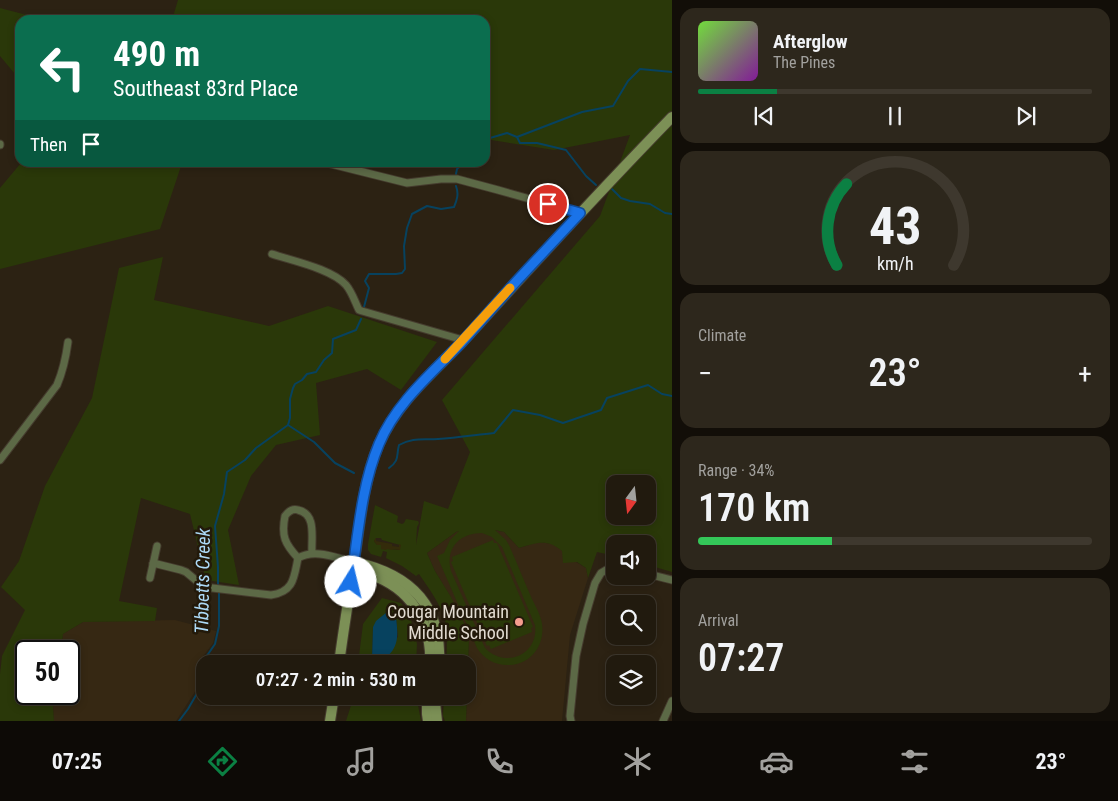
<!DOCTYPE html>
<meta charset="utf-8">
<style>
body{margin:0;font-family:"Roboto Condensed",sans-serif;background:#2d271c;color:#f1f3f6;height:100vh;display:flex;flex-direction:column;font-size:19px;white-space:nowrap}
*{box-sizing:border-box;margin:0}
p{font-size:16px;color:#a2a19e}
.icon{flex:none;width:28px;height:28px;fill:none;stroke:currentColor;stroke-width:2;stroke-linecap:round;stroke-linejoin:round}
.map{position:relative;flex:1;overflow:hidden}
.drawer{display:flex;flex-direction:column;gap:8px;padding:8px;background:#120e08;width:446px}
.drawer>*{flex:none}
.hud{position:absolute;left:15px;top:15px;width:475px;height:152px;border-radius:15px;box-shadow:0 2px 8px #0003,0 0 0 1px #3e382e;background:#0b6e4f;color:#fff;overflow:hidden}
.needle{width:32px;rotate:195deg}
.tools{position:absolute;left:606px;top:475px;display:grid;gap:10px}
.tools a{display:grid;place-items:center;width:50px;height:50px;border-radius:10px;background:#211a0e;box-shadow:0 2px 8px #0003,0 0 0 1px #3e382e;font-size:25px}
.speed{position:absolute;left:15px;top:640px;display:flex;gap:10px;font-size:25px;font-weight:700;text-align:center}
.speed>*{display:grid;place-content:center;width:65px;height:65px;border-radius:50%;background:#211a0e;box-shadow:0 2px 8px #0003,0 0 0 1px #3e382e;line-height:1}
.speed .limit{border:2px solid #111;border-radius:8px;background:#fff;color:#111}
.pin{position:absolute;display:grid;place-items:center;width:42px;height:42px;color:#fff;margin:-21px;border:2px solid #fff;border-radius:50%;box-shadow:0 1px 5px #0007}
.me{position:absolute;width:55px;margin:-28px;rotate:9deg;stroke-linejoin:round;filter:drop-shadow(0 0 4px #0008)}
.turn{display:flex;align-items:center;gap:18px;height:105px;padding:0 15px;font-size:22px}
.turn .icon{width:65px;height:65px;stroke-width:2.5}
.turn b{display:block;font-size:35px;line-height:42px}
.then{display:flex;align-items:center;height:48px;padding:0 15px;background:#0003;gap:10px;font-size:19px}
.big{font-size:38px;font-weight:600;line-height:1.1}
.drawer .tile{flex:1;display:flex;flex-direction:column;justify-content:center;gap:8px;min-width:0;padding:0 18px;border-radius:15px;background:#2d271c}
.drawer .dial{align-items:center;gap:0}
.dial svg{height:130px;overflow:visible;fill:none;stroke:#3e382e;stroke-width:7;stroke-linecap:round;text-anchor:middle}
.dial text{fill:#f1f3f6;stroke:none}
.song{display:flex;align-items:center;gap:15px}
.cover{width:60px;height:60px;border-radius:8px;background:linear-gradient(135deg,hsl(100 70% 55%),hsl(290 70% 35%))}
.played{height:5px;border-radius:2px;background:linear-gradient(90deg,#0b8043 20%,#3e382e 20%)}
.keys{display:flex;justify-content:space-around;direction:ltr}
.heat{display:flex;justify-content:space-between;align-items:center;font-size:28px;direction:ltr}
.charge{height:8px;border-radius:4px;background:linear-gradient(90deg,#34c759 34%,#3e382e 0)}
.trip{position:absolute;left:196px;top:655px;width:280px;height:50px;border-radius:15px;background:#211a0e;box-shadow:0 2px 8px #0003,0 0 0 1px #3e382e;font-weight:600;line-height:50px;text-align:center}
.tab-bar{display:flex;height:80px;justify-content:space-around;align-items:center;background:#0d0a06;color:#a2a19e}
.tab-bar .icon{width:35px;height:35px}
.tab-bar .selected{color:#0b8043}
.tab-bar b{font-size:22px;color:#f1f3f6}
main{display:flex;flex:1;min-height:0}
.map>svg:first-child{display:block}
.built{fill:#362813}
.green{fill:#2a3809;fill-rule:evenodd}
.sand{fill:#332b0a}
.water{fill:#07425f}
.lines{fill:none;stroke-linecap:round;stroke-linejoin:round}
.stream{stroke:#07425f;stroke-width:2}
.street-casing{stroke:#453c2e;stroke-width:9}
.secondary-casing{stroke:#453c2e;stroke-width:12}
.street{stroke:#5c6946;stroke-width:7}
.secondary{stroke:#7c9056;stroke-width:10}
.route-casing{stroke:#114b97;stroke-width:12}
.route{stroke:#1a73e8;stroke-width:9}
.slow{stroke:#f59e0b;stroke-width:9}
.poi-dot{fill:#f59d8e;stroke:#22190a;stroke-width:2}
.labels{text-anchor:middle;stroke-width:5;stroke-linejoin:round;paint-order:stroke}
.poi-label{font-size:18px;fill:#e2dbd1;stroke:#22190a;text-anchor:end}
.water-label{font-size:19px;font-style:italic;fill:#addaf7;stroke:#22190a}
</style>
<main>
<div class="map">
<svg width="672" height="721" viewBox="0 0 672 721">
<rect width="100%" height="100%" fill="#2c2213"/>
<g class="built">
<polygon points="471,526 504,532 519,548 538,542 554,544 576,562 586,568 588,578 570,635 562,721 466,721 469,637 466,627 451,598 435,571 427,553 456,532"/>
<polygon points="175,620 216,631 213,643 201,659 196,690 176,721 54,721 53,707 55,694 69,694 69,651 61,651 63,634 83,622"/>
</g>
<g class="green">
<path d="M 178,0 L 672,0 L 672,572 L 648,565 L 648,544 L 615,544 L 615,556 L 597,552 L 588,578 L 586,568 L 577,562 L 563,563 L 562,551 C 547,538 536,543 519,548 L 504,532 L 495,530 L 506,540 L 509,545 C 517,563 524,581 532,599 C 536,607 541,616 542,624 C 545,645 531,664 510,665 C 496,666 484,659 477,648 L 437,556 L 444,553 L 450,540 L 459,531 L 456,532 L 427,553 L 435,571 L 451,597 L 466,627 L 469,637 L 468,669 L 468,664 L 446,664 C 447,651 448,628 444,616 C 438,601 428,587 419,574 L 416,576 L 402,566 L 386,558 L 387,552 L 383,551 L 381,557 L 371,554 L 368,550 L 368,544 L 375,505 L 398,516 L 397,522 L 402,524 L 404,523 L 406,519 L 418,521 L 419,523 L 417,527 L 416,545 L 424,501 L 448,509 L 470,452 L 442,400 L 600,216 L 630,135 L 554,150 L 485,139 L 485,20 L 172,20 ZM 615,484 L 648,484 L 648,516 L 615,516 ZM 482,533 L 492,537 L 502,547 L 535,625 C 539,655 505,669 485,648 L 451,571 C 445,549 459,533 482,533 ZM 376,538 L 381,538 L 382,540 L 400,545 L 399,550 L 381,548 L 382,545 L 377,545 L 374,541 Z"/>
<polygon points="0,8 46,20 20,20 20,80 0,56"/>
<polygon points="21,163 21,162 182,163 160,229 0,269 0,188"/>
<polygon points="163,257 154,300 269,326 328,306 437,342 401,390 367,369 316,383 320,435 276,445 251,476 228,530 239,585 206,580 190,514 141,498 119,601 157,608 155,621 83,622 63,634 61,651 26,651 26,694 55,694 53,707 54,721 0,721 0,674 2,656 25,610 1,587 19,561 45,486 92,398 119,268"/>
<polygon points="493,540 494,543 497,543 533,627 531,628 532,632 491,649 489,645 487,646 451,562 453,561 452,557"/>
<path d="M 382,598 L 401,603 L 410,616 L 417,644 L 416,664 L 358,664 L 363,624 ZM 396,617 L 398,637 L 372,658 L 373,627 Z"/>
<polygon points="354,696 417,696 418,705 421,721 346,721"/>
<polygon points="444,696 467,696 466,721 445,721 443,716"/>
</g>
<polygon class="sand" points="376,538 376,541 392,544 392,546 399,547 399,544 401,545 400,550 393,549 393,550 387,549 386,550 381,549 381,545 377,545 374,541"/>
<path class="water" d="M 387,612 L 393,614 L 396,617 C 398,635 400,648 383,660 L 378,660 L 372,658 L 373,627 L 376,621 Z"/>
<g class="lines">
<g class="stream">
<polyline points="517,137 520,143 537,143 566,150 586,176 596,185"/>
<polyline points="485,142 490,138 507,133 517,137 582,112 613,106 628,81 640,69 672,72"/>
<polyline points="456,174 457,169 465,162"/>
<polyline points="612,189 621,198 630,201 650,204 665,213 672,214"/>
<path d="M 364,307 L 369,288 L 365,281 L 369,274 L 396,274 L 402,273 L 405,269 L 404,246 L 407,228 L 412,214 L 427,206 L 441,209 L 454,207 C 457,200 459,194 456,186"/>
<polyline points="288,425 314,442 335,463 354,473"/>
<path d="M 389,468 C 400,460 396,456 399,445 C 413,437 423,440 438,439 C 456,438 475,435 494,433 L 513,410 L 540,415 L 563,423 L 601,410 L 607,398 L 648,385 L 662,394 L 672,396"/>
<polyline points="218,587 218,567 215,526 224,494 227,472 245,460 256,448 288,425 290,418 290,399 293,388 295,384 302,380 307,374 316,372 324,360 332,353 333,339 356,330 361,319"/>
<polyline points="179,721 188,709 199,690 203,678 204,660 215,644 219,626 219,592"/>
</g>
<g class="street-casing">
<g id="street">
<polyline points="0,144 0,145"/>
<polyline points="323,162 407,183 441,179 457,179 498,190 580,213"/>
<path d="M 272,254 C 293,261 332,269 346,285 C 352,292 355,302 359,310 L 362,311 L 463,340"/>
<path d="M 0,460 L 57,385 C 63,371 66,357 68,342"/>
<path d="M 298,558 C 285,544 281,536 285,516 C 288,512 292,508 298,510 C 317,514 311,538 312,553"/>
<path d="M 153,563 L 181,570 L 186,572 L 204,587 L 271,595 C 294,592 294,577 298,558 C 315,548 336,558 354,562"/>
<polyline points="648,574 672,580"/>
<polyline points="150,578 157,546"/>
<polyline points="571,721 570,716 576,656 583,624 595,583 601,573 606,570 615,569"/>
<polyline points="663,721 672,701"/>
</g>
</g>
<g class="secondary-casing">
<g id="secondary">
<path d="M 354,562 C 410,574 442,605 439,664"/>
<path d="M 353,572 C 362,574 371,575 379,578 C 414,593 432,627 430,664"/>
<path d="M 339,664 C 344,625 351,586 356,548 C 361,513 365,477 379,444 C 397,402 434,372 465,339 C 533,264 601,190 672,117"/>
<polyline points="427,696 427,714 428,721"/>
<polyline points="436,696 435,702 437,721"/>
<polyline points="330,721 334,696"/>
</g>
</g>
<use href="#street" class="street"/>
<use href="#secondary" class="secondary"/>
</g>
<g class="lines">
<g class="route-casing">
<path id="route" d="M 351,582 C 358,536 361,487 379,444 C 396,403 432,373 462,342 C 479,323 496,304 513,285 C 535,261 558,237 580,213 L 548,204"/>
</g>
<use href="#route" class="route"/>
<polyline class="slow" points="445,359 510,288"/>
</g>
<circle class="poi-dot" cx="519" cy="622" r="5"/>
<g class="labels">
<g class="poi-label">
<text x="509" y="618">Cougar Mountain<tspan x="509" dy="21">Middle School</tspan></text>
</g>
<g class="water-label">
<text transform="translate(202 581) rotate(-89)" y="7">Tibbetts Creek</text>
</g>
</g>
</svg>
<div class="tools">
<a><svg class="needle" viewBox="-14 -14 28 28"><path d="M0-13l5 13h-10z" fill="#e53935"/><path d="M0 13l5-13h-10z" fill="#a2a19e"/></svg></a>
<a><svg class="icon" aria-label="sound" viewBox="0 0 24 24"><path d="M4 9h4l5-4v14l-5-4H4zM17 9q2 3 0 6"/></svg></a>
<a><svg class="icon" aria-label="search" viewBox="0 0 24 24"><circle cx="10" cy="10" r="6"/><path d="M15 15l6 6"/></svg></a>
<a><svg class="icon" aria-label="layers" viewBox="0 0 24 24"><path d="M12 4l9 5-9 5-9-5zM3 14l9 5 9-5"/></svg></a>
</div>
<div class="speed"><div class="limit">50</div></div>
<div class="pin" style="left:548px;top:204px;background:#d93025"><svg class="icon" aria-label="arrive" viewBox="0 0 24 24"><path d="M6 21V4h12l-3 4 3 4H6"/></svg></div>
<svg class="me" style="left:351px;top:582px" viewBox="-20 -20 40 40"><circle r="19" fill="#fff"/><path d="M0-13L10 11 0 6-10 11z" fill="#1a73e8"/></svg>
<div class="trip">07:27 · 2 min · 530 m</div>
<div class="hud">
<div class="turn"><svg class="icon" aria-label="left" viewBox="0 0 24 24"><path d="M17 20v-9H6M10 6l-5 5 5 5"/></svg><div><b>490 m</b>Southeast 83rd Place</div></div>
<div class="then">Then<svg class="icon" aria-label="arrive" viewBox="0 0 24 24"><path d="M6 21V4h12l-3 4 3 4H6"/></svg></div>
</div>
</div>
<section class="drawer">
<div class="tile">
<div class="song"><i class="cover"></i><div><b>Afterglow</b><p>The Pines</p></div></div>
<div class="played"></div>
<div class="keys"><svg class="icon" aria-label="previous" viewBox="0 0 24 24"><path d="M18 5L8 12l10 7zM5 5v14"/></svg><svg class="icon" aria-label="pause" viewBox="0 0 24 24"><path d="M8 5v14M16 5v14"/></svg><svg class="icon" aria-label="next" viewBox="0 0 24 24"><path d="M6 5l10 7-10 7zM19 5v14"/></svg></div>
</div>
<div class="tile dial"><svg viewBox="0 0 100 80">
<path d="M14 69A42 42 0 1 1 86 69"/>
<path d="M14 69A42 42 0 0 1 20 19" stroke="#0b8043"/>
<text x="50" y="56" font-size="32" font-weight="700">43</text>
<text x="50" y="72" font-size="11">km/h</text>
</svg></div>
<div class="tile"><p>Climate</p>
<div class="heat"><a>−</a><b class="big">23°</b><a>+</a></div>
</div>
<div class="tile"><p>Range · 34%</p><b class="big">170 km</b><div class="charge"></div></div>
<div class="tile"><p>Arrival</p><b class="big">07:27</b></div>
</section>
</main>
<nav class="tab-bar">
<b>07:25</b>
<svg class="icon selected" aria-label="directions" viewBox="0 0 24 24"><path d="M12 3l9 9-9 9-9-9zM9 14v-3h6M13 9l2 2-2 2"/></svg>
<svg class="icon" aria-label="music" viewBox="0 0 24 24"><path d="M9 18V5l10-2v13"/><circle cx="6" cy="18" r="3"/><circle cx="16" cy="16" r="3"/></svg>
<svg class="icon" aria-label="phone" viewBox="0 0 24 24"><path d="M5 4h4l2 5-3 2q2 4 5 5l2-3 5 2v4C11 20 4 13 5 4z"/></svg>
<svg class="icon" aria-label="climate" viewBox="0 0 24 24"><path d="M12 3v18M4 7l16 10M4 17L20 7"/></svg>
<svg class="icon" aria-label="car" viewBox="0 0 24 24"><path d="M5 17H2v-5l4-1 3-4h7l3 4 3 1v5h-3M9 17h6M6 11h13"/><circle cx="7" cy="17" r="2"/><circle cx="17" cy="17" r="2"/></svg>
<svg class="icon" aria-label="filters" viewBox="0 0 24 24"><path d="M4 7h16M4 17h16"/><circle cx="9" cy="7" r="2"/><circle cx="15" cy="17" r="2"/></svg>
<b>23°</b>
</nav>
